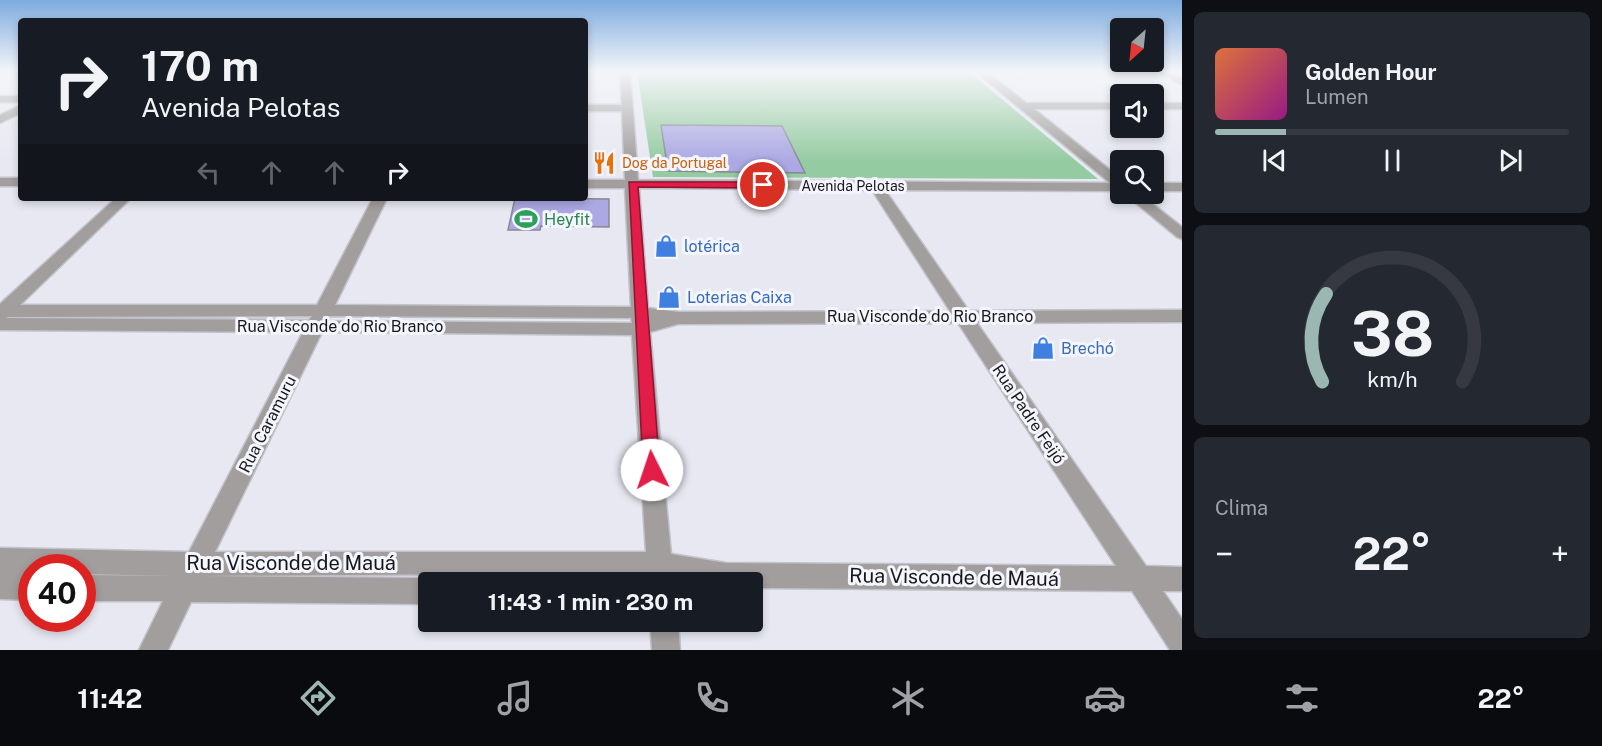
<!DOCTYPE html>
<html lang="pt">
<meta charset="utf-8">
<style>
body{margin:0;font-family:"Public Sans",sans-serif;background:#242831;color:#f1f3f6;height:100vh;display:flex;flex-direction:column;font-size:22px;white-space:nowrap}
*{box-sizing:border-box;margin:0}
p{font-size:20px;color:#9ea1a6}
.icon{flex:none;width:33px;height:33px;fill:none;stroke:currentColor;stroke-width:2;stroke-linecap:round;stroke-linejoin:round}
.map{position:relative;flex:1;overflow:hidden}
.sheet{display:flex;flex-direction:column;gap:12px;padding:12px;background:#0d0f14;width:420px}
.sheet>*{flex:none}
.banner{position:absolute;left:18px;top:18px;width:570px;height:183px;border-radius:6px;box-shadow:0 3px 9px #0003;background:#171b24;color:#f1f3f6;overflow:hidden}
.needle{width:39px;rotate:207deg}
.buttons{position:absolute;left:1110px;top:18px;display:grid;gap:12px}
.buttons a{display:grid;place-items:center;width:54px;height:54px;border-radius:6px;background:#171b24;box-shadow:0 3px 9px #0003;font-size:30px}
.speed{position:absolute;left:18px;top:554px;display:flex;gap:12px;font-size:30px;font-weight:700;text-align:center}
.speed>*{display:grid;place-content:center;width:78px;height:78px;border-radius:50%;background:#171b24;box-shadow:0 3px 9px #0003;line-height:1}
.speed .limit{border:9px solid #d22;background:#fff;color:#111}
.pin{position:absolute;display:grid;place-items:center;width:51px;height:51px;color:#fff;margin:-26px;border:3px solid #fff;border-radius:50%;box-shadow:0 2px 6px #0007}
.me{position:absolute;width:66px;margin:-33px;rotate:356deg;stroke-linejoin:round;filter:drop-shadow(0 0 4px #0008)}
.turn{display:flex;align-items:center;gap:21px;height:126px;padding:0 24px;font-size:27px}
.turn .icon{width:78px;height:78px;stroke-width:2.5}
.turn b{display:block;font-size:42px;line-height:51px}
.lanes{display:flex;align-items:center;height:57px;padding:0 24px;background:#0003;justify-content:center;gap:30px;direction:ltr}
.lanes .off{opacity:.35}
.big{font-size:45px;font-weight:700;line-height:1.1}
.sheet .tile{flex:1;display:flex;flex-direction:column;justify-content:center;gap:9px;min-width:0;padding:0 21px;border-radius:9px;background:#242831}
.sheet .dial{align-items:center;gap:0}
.dial svg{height:156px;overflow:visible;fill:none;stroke:#363941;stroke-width:7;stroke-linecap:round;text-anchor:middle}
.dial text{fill:#f1f3f6;stroke:none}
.song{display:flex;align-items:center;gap:18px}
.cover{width:72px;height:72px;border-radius:9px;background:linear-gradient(135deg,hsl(20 70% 55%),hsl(310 70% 35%))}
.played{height:6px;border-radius:3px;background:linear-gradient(90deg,#9ab7b1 20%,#363941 20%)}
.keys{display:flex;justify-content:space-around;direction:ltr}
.heat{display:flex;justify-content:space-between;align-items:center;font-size:33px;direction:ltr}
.trip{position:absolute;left:418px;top:572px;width:345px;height:60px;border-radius:6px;background:#171b24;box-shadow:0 3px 9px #0003;font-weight:700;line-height:60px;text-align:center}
.menu{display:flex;height:96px;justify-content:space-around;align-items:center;background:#090b0e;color:#9ea1a6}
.menu .icon{width:42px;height:42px}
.menu .current{color:#9ab7b1}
.menu b{font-size:27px;color:#f1f3f6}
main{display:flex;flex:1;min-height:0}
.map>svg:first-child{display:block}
.green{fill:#94cba0}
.building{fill:#aba8e3;stroke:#888891;stroke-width:1.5}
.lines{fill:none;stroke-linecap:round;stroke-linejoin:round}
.minor-casing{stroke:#c2c3ca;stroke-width:3}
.minor{fill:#a29e9d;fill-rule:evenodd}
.route{fill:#e11d48;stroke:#92132f;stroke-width:1.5}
.labels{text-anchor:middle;stroke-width:6;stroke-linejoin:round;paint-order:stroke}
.far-food-label{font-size:14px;fill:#c56008;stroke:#f5f5fe;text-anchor:start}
.far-street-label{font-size:14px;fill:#17181b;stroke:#f5f5fe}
.leisure-label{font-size:16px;fill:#27864d;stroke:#f5f5fe;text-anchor:start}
.shop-label{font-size:16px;fill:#366cbe;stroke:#f5f5fe;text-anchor:start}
.street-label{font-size:16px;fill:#17181b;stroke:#f5f5fe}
.near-street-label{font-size:20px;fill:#17181b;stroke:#f5f5fe}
</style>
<main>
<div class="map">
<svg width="1182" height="650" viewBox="0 0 1182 650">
<rect width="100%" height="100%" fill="#e7e8f1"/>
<polygon class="green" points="637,71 968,71 1098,179 653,177"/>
<g class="building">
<polygon points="661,125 782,126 805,173 668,171"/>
<polygon points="515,198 609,199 609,227 541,226 540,230 508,230"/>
</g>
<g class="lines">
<g class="minor-casing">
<g id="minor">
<path d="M 620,71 L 630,71 L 638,180 L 1110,183 L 975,71 L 986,71 L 1026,103 L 1120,103 L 1120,109 L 1034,109 L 1120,178 L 1120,191 L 885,190 L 969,311 L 1182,310 L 1182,322 L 977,323 L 1146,566 L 1182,567 L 1182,591 L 1163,591 L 1182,619 L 1182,650 L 1170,650 L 1132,591 L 753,588 L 753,582 L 694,582 L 674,579 L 674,582 L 648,582 L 647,576 L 504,574 L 503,582 L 477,582 L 478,574 L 204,576 L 429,578 L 438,582 L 429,582 L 429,604 L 191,602 L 168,650 L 139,650 L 163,601 L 82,601 L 82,575 L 176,576 L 82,574 L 82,567 L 32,567 L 32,600 L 0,599 L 0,548 L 189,552 L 303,332 L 0,330 L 0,304 L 116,198 L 131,198 L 20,305 L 317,305 L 373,198 L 387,198 L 335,305 L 631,307 L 625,188 L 585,188 L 585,180 L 625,180 L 622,111 L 585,111 L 585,105 L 622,105 ZM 639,188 L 872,190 L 950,311 L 679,312 L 648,308 ZM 312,316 L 309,320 L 6,318 L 8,317 ZM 330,316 L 631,318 L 632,323 L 328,321 ZM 958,323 L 1116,566 L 726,563 L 671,554 L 650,332 L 678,324 ZM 322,332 L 632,335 L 646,552 L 215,552 Z"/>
<polygon points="1157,71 1169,71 1182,78 1182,85"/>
<rect x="0" y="96" width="21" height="6"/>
<rect x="1154" y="103" width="28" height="6"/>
<polygon points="21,105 21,113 0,123 0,115"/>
<rect x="0" y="178" width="21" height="8"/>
<rect x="1154" y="183" width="28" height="8"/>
<polygon points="1125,194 1140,194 1182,227 1182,239 1177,237"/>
<polygon points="650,621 678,621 680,650 652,650"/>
</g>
</g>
<use href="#minor" class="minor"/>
</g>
<linearGradient id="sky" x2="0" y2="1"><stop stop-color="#7dabde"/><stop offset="0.44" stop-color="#f4f5f9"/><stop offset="1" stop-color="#f4f5f9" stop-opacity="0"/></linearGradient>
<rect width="1182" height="162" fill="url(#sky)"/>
<polygon class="route" points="629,182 763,182 768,185 763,188 638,187 660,470 658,475 652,477 646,475 643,470"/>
<defs>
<g id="restaurant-bare" transform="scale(1.8)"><path d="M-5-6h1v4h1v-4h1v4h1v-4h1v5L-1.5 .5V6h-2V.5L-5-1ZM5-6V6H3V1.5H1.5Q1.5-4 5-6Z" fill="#e8710a" stroke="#f5f5fe" stroke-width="2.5" paint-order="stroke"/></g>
<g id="stadium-bare" transform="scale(1.8)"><path d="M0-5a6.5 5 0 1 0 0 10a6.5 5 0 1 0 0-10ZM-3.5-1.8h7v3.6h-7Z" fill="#2e9e5b" stroke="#f5f5fe" stroke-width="2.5" paint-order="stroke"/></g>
<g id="shop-bare" transform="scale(1.8)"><path d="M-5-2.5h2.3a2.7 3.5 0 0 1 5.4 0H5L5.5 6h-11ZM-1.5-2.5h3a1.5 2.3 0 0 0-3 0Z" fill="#3f7fe0" stroke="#f5f5fe" stroke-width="2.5" paint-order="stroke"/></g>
</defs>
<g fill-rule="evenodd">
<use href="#restaurant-bare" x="604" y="163"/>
<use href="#stadium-bare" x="526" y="219"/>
<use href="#shop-bare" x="666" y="246"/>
<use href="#shop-bare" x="669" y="297"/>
<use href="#shop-bare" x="1043" y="348"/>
</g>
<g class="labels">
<g class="far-food-label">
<text x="622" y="168">Dog da Portugal</text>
</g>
<g class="far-street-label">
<text x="853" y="191">Avenida Pelotas</text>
</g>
<g class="leisure-label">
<text x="544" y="225">Heyfit</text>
</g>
<g class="shop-label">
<text x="684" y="252">lotérica</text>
<text x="687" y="303">Loterias Caixa</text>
<text x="1061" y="354">Brechó</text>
</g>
<g class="street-label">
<text x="930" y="322">Rua Visconde do Rio Branco</text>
<text x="340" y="332">Rua Visconde do Rio Branco</text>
<text transform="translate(1029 414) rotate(56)" y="6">Rua Padre Feijó</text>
<text transform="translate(267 424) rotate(-63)" y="6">Rua Caramuru</text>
</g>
<g class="near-street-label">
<text x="291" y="570">Rua Visconde de Mauá</text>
<text transform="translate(954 577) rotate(1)" y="7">Rua Visconde de Mauá</text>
</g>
</g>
</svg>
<div class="buttons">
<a><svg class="needle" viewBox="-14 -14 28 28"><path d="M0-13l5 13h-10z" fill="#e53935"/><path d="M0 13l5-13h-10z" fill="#9ea1a6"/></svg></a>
<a><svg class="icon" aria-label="sound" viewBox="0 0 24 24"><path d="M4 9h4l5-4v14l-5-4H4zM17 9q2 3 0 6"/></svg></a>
<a><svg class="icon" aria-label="search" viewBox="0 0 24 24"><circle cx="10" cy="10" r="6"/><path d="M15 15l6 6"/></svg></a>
</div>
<div class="speed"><div class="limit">40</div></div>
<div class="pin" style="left:763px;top:185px;background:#d93025"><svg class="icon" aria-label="arrive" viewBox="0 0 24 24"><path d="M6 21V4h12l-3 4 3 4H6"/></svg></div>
<svg class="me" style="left:652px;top:470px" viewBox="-20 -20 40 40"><circle r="19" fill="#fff"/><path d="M0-13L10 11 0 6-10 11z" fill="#e11d48"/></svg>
<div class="trip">11:43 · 1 min · 230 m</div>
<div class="banner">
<div class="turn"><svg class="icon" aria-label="right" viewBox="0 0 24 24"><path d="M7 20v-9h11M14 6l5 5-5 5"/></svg><div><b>170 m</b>Avenida Pelotas</div></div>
<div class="lanes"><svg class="icon off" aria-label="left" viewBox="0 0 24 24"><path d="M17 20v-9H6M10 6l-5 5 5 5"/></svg><svg class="icon off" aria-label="ahead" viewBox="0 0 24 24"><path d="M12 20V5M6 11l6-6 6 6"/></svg><svg class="icon off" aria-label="ahead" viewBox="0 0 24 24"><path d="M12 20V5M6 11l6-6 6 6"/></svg><svg class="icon" aria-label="right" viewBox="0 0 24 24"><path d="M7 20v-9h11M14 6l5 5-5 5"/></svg></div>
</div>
</div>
<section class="sheet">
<div class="tile">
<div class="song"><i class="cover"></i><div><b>Golden Hour</b><p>Lumen</p></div></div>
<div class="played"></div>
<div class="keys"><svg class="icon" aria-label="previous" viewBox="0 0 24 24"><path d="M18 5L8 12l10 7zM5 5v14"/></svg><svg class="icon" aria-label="pause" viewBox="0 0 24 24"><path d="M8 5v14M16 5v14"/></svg><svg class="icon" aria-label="next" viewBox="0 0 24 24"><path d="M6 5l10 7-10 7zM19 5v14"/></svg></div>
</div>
<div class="tile dial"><svg viewBox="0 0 100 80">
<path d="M14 69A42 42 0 1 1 86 69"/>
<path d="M14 69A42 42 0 0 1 16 24" stroke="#9ab7b1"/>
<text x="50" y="56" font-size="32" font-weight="700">38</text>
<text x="50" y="72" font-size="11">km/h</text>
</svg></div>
<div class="tile"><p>Clima</p>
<div class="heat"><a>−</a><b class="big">22°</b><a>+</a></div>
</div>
</section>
</main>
<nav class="menu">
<b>11:42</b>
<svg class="icon current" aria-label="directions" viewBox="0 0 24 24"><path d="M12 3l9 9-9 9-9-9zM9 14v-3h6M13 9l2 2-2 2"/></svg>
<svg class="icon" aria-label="music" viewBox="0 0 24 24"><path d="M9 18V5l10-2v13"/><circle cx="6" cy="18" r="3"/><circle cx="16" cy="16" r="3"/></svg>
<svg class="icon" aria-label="phone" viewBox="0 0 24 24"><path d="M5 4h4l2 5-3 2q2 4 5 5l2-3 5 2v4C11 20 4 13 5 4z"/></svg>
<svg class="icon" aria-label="climate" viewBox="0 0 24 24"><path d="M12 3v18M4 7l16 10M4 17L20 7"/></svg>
<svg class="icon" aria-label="car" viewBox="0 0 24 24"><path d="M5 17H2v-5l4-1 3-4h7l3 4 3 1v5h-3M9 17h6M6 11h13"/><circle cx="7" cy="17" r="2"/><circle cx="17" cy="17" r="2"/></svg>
<svg class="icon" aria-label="filters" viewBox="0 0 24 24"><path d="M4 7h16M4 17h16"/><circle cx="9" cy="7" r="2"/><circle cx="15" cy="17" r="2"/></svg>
<b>22°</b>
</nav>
